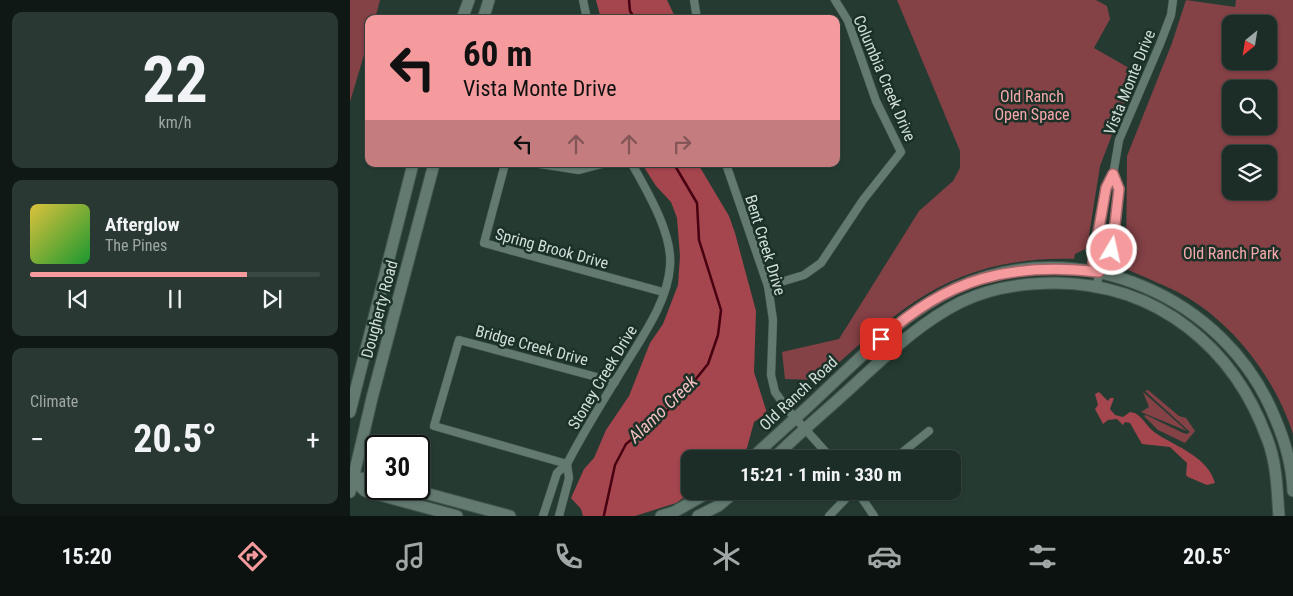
<!DOCTYPE html>
<meta charset="utf-8">
<style>
body{margin:0;font-family:"Roboto Condensed",sans-serif;background:#293832;color:#f1f3f6;height:100vh;display:flex;flex-direction:column;font-size:19px;white-space:nowrap}
*{box-sizing:border-box;margin:0}
p{font-size:16px;color:#a0a7a7}
.icon{flex:none;width:28px;height:28px;fill:none;stroke:currentColor;stroke-width:2;stroke-linecap:round;stroke-linejoin:round}
.map{position:relative;flex:1;overflow:hidden}
.drawer{display:flex;flex-direction:column;gap:12px;padding:12px;background:#0f1815;width:350px}
.drawer>*{flex:none}
.hud{position:absolute;left:15px;top:15px;width:475px;height:152px;border-radius:10px;box-shadow:0 1px 4px #0004,0 0 0 1px #3a4843;background:#f59b9e;color:#111;overflow:hidden}
.needle{width:32px;rotate:210deg}
.fabs{position:absolute;left:872px;top:15px;display:grid;gap:10px}
.fabs a{display:grid;place-items:center;width:55px;height:55px;border-radius:10px;background:#1c2c26;box-shadow:0 1px 4px #0004,0 0 0 1px #3a4843;font-size:25px}
.speed{position:absolute;left:15px;top:435px;display:flex;gap:10px;font-size:25px;font-weight:700;text-align:center}
.speed>*{display:grid;place-content:center;width:65px;height:65px;border-radius:50%;background:#1c2c26;box-shadow:0 1px 4px #0004,0 0 0 1px #3a4843;line-height:1}
.speed .limit{border:2px solid #111;border-radius:8px;background:#fff;color:#111}
.pin{position:absolute;display:grid;place-items:center;width:42px;height:42px;color:#fff;margin:-21px;border-radius:10px;box-shadow:0 2px 8px #0006}
.me{position:absolute;width:55px;margin:-28px;rotate:9deg;stroke-linejoin:round;filter:drop-shadow(0 0 4px #0008)}
.turn{display:flex;align-items:center;gap:18px;height:105px;padding:0 15px;font-size:22px}
.turn .icon{width:65px;height:65px;stroke-width:2.5}
.turn b{display:block;font-size:35px;line-height:42px}
.lanes{display:flex;align-items:center;height:48px;padding:0 15px;background:#0003;justify-content:center;gap:25px;direction:ltr}
.lanes .off{opacity:.35}
.big{font-size:38px;font-weight:700;line-height:1.1}
.drawer .card{flex:1;display:flex;flex-direction:column;justify-content:center;gap:8px;min-width:0;padding:0 18px;border-radius:10px;background:#293832}
.drawer .dial{align-items:center;gap:0}
.dial b{font-size:65px;line-height:1}
.song{display:flex;align-items:center;gap:15px}
.cover{width:60px;height:60px;border-radius:8px;background:linear-gradient(135deg,hsl(50 70% 55%),hsl(130 70% 35%))}
.played{height:5px;border-radius:2px;background:linear-gradient(90deg,#f59b9e 75%,#3a4843 75%)}
.keys{display:flex;justify-content:space-around;direction:ltr}
.heat{display:flex;justify-content:space-between;align-items:center;font-size:28px;direction:ltr}
.trip{position:absolute;left:331px;top:450px;width:280px;height:50px;border-radius:10px;background:#1c2c26;box-shadow:0 1px 4px #0004,0 0 0 1px #3a4843;font-weight:700;line-height:50px;text-align:center}
.tab-bar{display:flex;height:80px;justify-content:space-around;align-items:center;background:#0b120f;color:#a0a7a7}
.tab-bar .icon{width:35px;height:35px}
.tab-bar .active{color:#f59b9e}
.tab-bar b{font-size:22px;color:#f1f3f6}
main{display:flex;flex:1;min-height:0}
.map>svg:first-child{display:block}
.green{fill:#844146;fill-rule:evenodd}
.forest{fill:#a5454e}
.lines{fill:none;stroke-linecap:round;stroke-linejoin:round}
.stream{stroke:#480110;stroke-width:2.5}
.street-casing{stroke:#43574f;stroke-width:9}
.secondary-casing{stroke:#43574f;stroke-width:13}
.street{stroke:#627a70;stroke-width:8}
.secondary{stroke:#627a70;stroke-width:11}
.route-casing{stroke:#9f6567;stroke-width:12}
.route{stroke:#f59b9e;stroke-width:9}
.labels{text-anchor:middle;stroke-width:5;stroke-linejoin:round;paint-order:stroke}
.street-label{font-size:16px;fill:#d1ded9;stroke:#1b3128}
.park-label{font-size:16px;fill:#f7a8ab;stroke:#1b3128}
.water-label{font-size:18px;font-style:italic;fill:#f4bebf;stroke:#1b3128}
</style>
<main>
<section class="drawer">
<div class="card dial"><b>22</b><p>km/h</p></div>
<div class="card">
<div class="song"><i class="cover"></i><div><b>Afterglow</b><p>The Pines</p></div></div>
<div class="played"></div>
<div class="keys"><svg class="icon" aria-label="previous" viewBox="0 0 24 24"><path d="M18 5L8 12l10 7zM5 5v14"/></svg><svg class="icon" aria-label="pause" viewBox="0 0 24 24"><path d="M8 5v14M16 5v14"/></svg><svg class="icon" aria-label="next" viewBox="0 0 24 24"><path d="M6 5l10 7-10 7zM19 5v14"/></svg></div>
</div>
<div class="card"><p>Climate</p>
<div class="heat"><a>−</a><b class="big">20.5°</b><a>+</a></div>
</div>
</section>
<div class="map">
<svg width="943" height="516" viewBox="0 0 943 516">
<rect width="100%" height="100%" fill="#253b32"/>
<g class="green">
<polygon points="0,0 30,0 25,19 19,19 19,38 0,102"/>
<path d="M 547,0 L 746,0 L 757,6 L 760,19 L 744,48 L 786,72 L 750,166 L 737,248 L 725,254 L 724,259 C 604,256 554,305 469,380 L 435,379 L 432,352 L 489,339 L 569,211 L 603,181 L 610,168 L 610,151 Z"/>
<path d="M 836,0 L 885,7 L 886,0 L 943,0 L 943,434 C 926,380 885,325 835,296 C 817,286 796,278 776,269 L 777,156 L 822,43 ZM 881,24 L 919,24 L 919,61 L 881,61 ZM 881,89 L 919,89 L 919,126 L 881,126 ZM 881,154 L 919,154 L 919,191 L 881,191 Z"/>
<polygon points="798,390 829,416 836,418 845,431 835,443 808,430 794,416 796,415 833,433 837,434 840,432 795,391"/>
<polygon points="793,392 837,431 791,412 799,407"/>
</g>
<g class="forest">
<polygon points="246,0 317,0 326,19 251,19"/>
<polygon points="292,164 348,164 379,216 385,233 406,311 404,372 417,413 404,422 397,448 385,459 340,459 340,491 343,491 326,503 285,516 233,516 231,509 221,498 234,469 244,458 256,430 279,396 300,343 313,324 328,285 330,256 327,218 321,202 306,186"/>
<path d="M 749,392 L 758,401 L 760,398 L 764,398 L 760,409 L 765,415 L 773,417 L 780,412 L 785,413 C 794,418 798,429 807,434 C 827,447 858,457 865,483 L 857,485 L 838,477 L 836,475 L 837,463 L 820,447 L 792,444 L 780,423 L 775,422 L 773,425 L 767,419 L 758,420 L 753,424 L 745,409 L 748,405 L 745,394 Z"/>
</g>
<g class="lines">
<g class="stream">
<polyline points="279,0 280,11 285,19"/>
<polyline points="254,515 265,465 276,444 316,412 341,385 358,364 368,335 371,310 349,240 347,203 324,164"/>
</g>
<g class="street-casing">
<g id="street">
<polyline points="233,0 237,19"/>
<polyline points="344,0 347,19"/>
<polyline points="155,164 134,243 313,292"/>
<polyline points="190,164 229,170 252,164"/>
<polyline points="376,164 418,286 423,320 421,375 425,392 438,410 482,459"/>
<path d="M 749,272 L 759,265 C 764,236 774,203 763,175"/>
<polyline points="418,286 454,275 471,263 513,200 551,152 526,101 498,21 485,0"/>
<polyline points="747,287 749,272 743,262 756,188 763,175 769,140 810,44 821,15 823,0"/>
<polyline points="544,459 579,431"/>
<polyline points="217,464 84,426 109,340 265,382"/>
<polyline points="507,491 524,516"/>
<path d="M 193,516 L 207,473 L 217,464 C 235,429 256,396 277,362 C 294,334 318,300 320,266 C 323,234 297,191 282,164"/>
<polyline points="209,516 219,478 217,464"/>
<polyline points="479,516 503,491"/>
</g>
</g>
<g class="secondary-casing">
<g id="secondary">
<polyline points="112,19 119,0"/>
<polyline points="133,19 139,0"/>
<polyline points="0,412 63,164"/>
<path d="M 401,459 C 422,439 444,420 465,400 C 509,359 551,314 606,288 C 728,232 876,296 925,418 C 935,441 942,465 943,491"/>
<path d="M 423,459 C 449,433 477,410 504,385 C 538,354 569,323 611,302 C 640,288 674,283 706,283 C 808,284 885,348 918,441 C 927,465 927,491 929,516"/>
<polyline points="0,479 16,478 26,480"/>
<polyline points="3,480 15,491 107,516"/>
<polyline points="60,489 160,516"/>
<polyline points="0,492 22,398 84,164"/>
<polyline points="311,516 324,512 361,491"/>
<polyline points="348,516 368,506 386,491"/>
</g>
</g>
<use href="#street" class="street"/>
<use href="#secondary" class="secondary"/>
</g>
<g class="lines">
<g class="route-casing">
<path id="route" d="M 531,339 C 597,278 661,262 749,272 L 743,262 L 756,188 L 763,174 L 769,189 L 762,250"/>
</g>
<use href="#route" class="route"/>
</g>
<g class="labels">
<g class="street-label">
<text transform="translate(535 78) rotate(67)" y="6">Columbia Creek Drive</text>
<text transform="translate(779 82) rotate(-68)" y="6">Vista Monte Drive</text>
<text transform="translate(416 245) rotate(73)" y="6">Bent Creek Drive</text>
<text transform="translate(202 248) rotate(15)" y="6">Spring Brook Drive</text>
<text transform="translate(29 309) rotate(-75)" y="6">Dougherty Road</text>
<text transform="translate(182 345) rotate(15)" y="6">Bridge Creek Drive</text>
<text transform="translate(252 377) rotate(-59)" y="6">Stoney Creek Drive</text>
<text transform="translate(448 393) rotate(-43)" y="6">Old Ranch Road</text>
</g>
<g class="park-label">
<text x="682" y="102">Old Ranch<tspan x="682" dy="18">Open Space</tspan></text>
<text x="881" y="259">Old Ranch Park</text>
</g>
<g class="water-label">
<text transform="translate(313 409) rotate(-44)" y="6">Alamo Creek</text>
</g>
</g>
</svg>
<div class="fabs">
<a><svg class="needle" viewBox="-14 -14 28 28"><path d="M0-13l5 13h-10z" fill="#e53935"/><path d="M0 13l5-13h-10z" fill="#a0a7a7"/></svg></a>
<a><svg class="icon" aria-label="search" viewBox="0 0 24 24"><circle cx="10" cy="10" r="6"/><path d="M15 15l6 6"/></svg></a>
<a><svg class="icon" aria-label="layers" viewBox="0 0 24 24"><path d="M12 4l9 5-9 5-9-5zM3 14l9 5 9-5"/></svg></a>
</div>
<div class="speed"><div class="limit">30</div></div>
<div class="pin" style="left:531px;top:339px;background:#d93025"><svg class="icon" aria-label="arrive" viewBox="0 0 24 24"><path d="M6 21V4h12l-3 4 3 4H6"/></svg></div>
<svg class="me" style="left:762px;top:250px" viewBox="-20 -20 40 40"><circle r="17" fill="#f59b9e" stroke="#fff" stroke-width="3"/><path d="M0-11L8 9 0 5-8 9z" fill="#fff"/></svg>
<div class="trip">15:21 · 1 min · 330 m</div>
<div class="hud">
<div class="turn"><svg class="icon" aria-label="left" viewBox="0 0 24 24"><path d="M17 20v-9H6M10 6l-5 5 5 5"/></svg><div><b>60 m</b>Vista Monte Drive</div></div>
<div class="lanes"><svg class="icon" aria-label="left" viewBox="0 0 24 24"><path d="M17 20v-9H6M10 6l-5 5 5 5"/></svg><svg class="icon off" aria-label="ahead" viewBox="0 0 24 24"><path d="M12 20V5M6 11l6-6 6 6"/></svg><svg class="icon off" aria-label="ahead" viewBox="0 0 24 24"><path d="M12 20V5M6 11l6-6 6 6"/></svg><svg class="icon off" aria-label="right" viewBox="0 0 24 24"><path d="M7 20v-9h11M14 6l5 5-5 5"/></svg></div>
</div>
</div>
</main>
<nav class="tab-bar">
<b>15:20</b>
<svg class="icon active" aria-label="directions" viewBox="0 0 24 24"><path d="M12 3l9 9-9 9-9-9zM9 14v-3h6M13 9l2 2-2 2"/></svg>
<svg class="icon" aria-label="music" viewBox="0 0 24 24"><path d="M9 18V5l10-2v13"/><circle cx="6" cy="18" r="3"/><circle cx="16" cy="16" r="3"/></svg>
<svg class="icon" aria-label="phone" viewBox="0 0 24 24"><path d="M5 4h4l2 5-3 2q2 4 5 5l2-3 5 2v4C11 20 4 13 5 4z"/></svg>
<svg class="icon" aria-label="climate" viewBox="0 0 24 24"><path d="M12 3v18M4 7l16 10M4 17L20 7"/></svg>
<svg class="icon" aria-label="car" viewBox="0 0 24 24"><path d="M5 17H2v-5l4-1 3-4h7l3 4 3 1v5h-3M9 17h6M6 11h13"/><circle cx="7" cy="17" r="2"/><circle cx="17" cy="17" r="2"/></svg>
<svg class="icon" aria-label="filters" viewBox="0 0 24 24"><path d="M4 7h16M4 17h16"/><circle cx="9" cy="7" r="2"/><circle cx="15" cy="17" r="2"/></svg>
<b>20.5°</b>
</nav>
